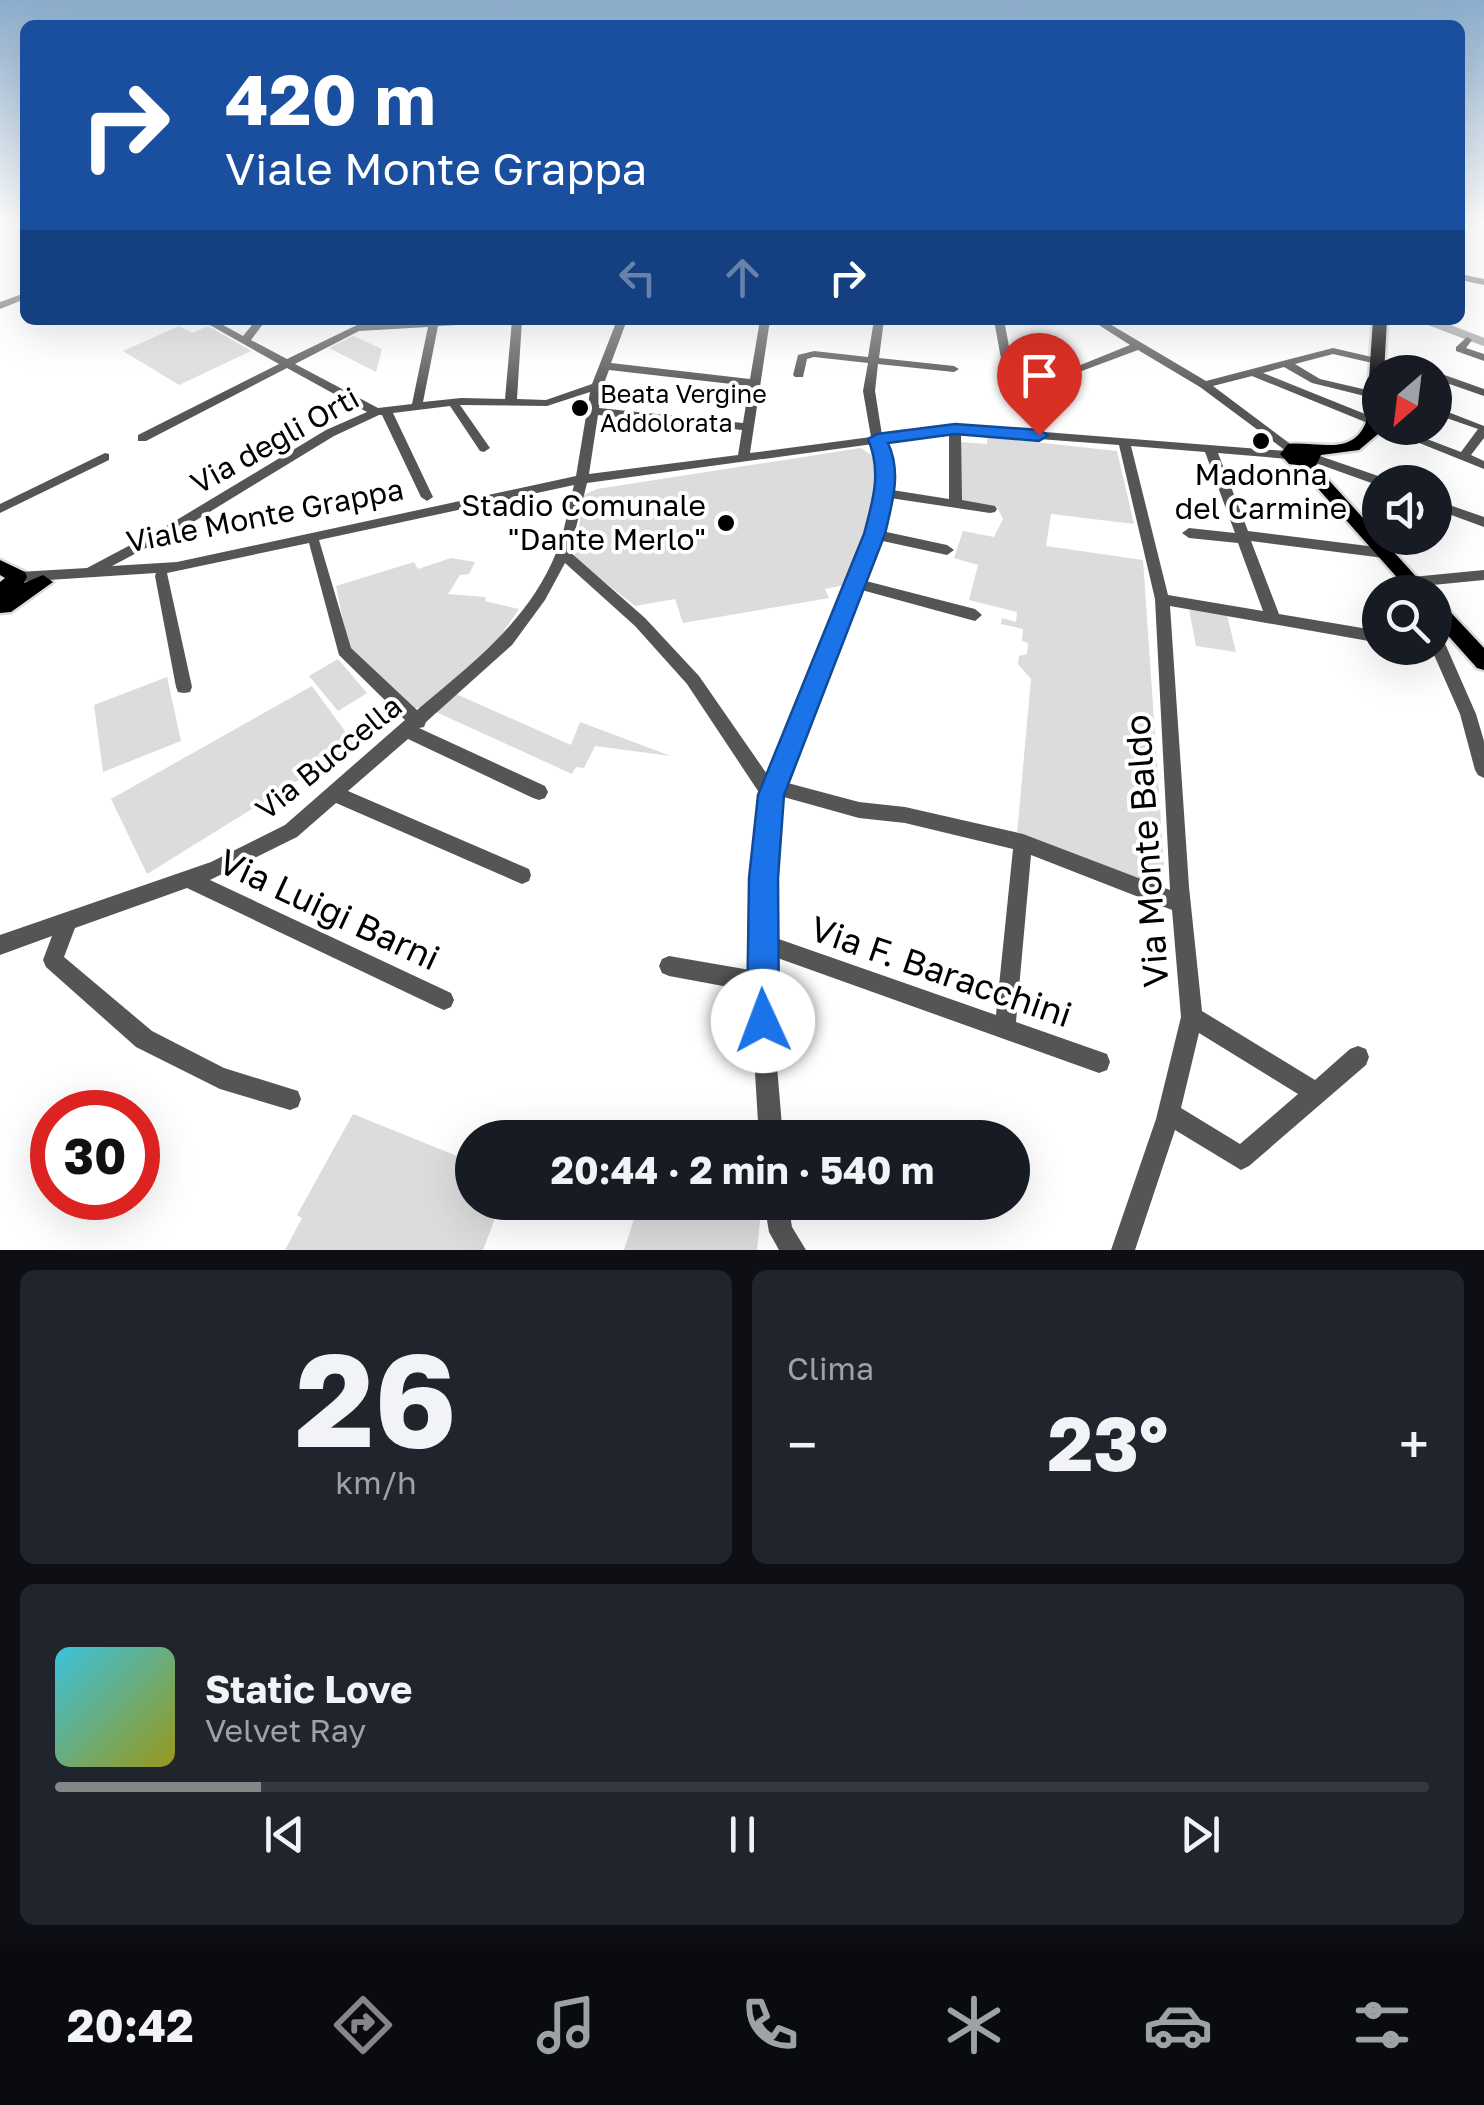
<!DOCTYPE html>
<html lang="it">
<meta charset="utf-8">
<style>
body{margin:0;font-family:"Golos Text",sans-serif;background:#20242c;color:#f1f3f6;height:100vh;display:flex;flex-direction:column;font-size:38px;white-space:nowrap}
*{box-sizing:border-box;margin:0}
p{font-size:32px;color:#9ea1a6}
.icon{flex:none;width:55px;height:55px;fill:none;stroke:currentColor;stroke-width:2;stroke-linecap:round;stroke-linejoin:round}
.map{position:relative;height:1250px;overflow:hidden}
.sheet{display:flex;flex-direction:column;gap:20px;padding:20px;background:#0d0f14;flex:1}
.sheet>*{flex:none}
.top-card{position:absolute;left:20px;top:20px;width:1445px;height:305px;border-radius:15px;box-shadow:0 10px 40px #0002;background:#1a4fa0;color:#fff;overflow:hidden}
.needle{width:65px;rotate:208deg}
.tools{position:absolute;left:1362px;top:355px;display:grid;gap:20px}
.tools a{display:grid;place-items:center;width:90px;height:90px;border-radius:50%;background:#171b24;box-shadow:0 10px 40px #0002;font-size:50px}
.speed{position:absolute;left:30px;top:1090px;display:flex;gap:20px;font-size:50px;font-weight:700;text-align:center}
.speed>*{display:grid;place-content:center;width:130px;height:130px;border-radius:50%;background:#171b24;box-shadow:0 10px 40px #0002;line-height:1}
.speed .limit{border:15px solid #d22;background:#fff;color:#111}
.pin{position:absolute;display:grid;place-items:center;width:85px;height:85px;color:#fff;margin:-102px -42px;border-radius:50% 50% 50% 0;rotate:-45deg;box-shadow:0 0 10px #0007}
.pin .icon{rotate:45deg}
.me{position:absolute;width:110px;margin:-55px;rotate:358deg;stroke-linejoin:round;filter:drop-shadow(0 0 8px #0008)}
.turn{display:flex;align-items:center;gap:35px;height:210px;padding:0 40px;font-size:45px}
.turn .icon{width:130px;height:130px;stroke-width:2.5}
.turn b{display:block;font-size:70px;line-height:85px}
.lanes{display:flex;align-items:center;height:95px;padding:0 40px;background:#0003;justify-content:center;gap:50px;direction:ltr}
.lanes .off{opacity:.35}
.big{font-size:75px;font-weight:700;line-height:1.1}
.sheet .card{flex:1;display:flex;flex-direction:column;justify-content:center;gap:15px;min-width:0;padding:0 35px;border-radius:15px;background:#20242c}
.sheet .dial{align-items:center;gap:0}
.dial b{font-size:130px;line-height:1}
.song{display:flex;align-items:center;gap:30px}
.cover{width:120px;height:120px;border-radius:15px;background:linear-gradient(135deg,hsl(190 70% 55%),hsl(60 70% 35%))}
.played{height:10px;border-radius:5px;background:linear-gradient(90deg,#858687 15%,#363941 15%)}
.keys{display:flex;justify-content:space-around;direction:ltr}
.heat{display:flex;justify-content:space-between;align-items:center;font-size:55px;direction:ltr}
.sheet .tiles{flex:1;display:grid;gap:20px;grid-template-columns:1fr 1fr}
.card:last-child{grid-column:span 2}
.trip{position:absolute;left:455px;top:1120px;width:575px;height:100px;border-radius:50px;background:#171b24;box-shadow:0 10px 40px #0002;font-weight:700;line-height:100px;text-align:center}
.tab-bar{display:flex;height:160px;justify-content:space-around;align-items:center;background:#090b0e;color:#9ea1a6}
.tab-bar .icon{width:70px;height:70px}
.tab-bar .current{color:#858687}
.tab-bar b{font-size:45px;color:#f1f3f6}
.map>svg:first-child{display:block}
.green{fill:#dcdcdc}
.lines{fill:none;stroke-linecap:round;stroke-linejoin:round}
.canal{stroke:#a3a3a3;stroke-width:8}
.major-casing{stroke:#dbdbdb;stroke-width:5}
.minor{fill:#555;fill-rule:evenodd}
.major{fill:#000;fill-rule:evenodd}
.route{fill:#1a73e8;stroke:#114b97;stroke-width:2.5}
.poi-dot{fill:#000;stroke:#fff;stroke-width:4}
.labels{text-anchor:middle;stroke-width:8;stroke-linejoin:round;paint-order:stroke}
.far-poi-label{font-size:25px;fill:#000;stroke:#fff;text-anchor:start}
.street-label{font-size:30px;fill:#000;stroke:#fff}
.poi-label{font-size:30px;fill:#000;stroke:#fff}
.near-street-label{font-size:35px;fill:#000;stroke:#fff}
</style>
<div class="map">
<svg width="1484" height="1250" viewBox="0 0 1484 1250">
<rect width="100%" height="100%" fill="#fff"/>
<g class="green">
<polygon points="179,326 192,333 208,326 251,351 179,385 123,351"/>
<polygon points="353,336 382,349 376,372 329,348"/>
<polygon points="987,437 1117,451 1134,524 1051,514 1046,546 1143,560 1164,866 1141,879 1017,834 1031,679 1018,664 1019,656 1027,654 1028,643 1022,641 1023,629 1001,624 1002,618 1016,622 1017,612 969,600 978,565 954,558 963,531 994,537 1003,519 997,507 960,502 960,442 987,444"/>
<polygon points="861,448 883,463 879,495 867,536 845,585 825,589 829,598 683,623 675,599 635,606 574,558 584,495 597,489"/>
<polygon points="451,558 475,562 469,574 460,575 448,594 486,597 485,601 519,609 499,638 428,705 414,709 348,645 336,586 414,562 418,569"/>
<polygon points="1189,609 1227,615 1236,652 1196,646"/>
<polygon points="338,659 367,693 338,711 309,676"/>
<polygon points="167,677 181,741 103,772 94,705"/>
<polygon points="312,686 355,745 147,874 111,799"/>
<polygon points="456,694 571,745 580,722 671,756 595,746 584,768 576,767 572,774 436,712"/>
<polygon points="353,1114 472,1162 472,1202 501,1203 483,1250 285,1250 302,1218 297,1215"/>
<polygon points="639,1203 692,1203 693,1215 697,1218 716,1216 720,1203 762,1203 757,1250 624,1250"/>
</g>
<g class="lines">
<polyline class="canal" points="1426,320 1484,342"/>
<g class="major-casing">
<g id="major">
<path d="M 1373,320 L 1387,320 L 1384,372 L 1380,372 L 1378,434 L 1359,450 L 1321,455 L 1316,466 L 1430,592 L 1410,592 L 1297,465 L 1289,464 L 1280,454 L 1288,444 C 1316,441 1353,457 1366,422 Z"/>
<polygon points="0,560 25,572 27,577 24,583 43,575 53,582 11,612 0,613 0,582 5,578 0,575"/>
<polygon points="1435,601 1442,603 1484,648 1484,670 1477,668 1435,621"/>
</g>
</g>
<g class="minor">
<polygon points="1460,274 1484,279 1484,285 1460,280"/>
<polygon points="25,293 25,299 0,309 0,302"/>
<path d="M 201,320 L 214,320 L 243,336 L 256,320 L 266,320 L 251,340 L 287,359 L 357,325 L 434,320 L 498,320 L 493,323 L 438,326 L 423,402 L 461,398 L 505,399 L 512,320 L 522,320 L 517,399 L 546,400 L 592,384 L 617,320 L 627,320 L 611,363 L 750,379 L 760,320 L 770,320 L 750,453 L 871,437 L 863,391 L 868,363 L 814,357 L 807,359 L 803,377 L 795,377 L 793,375 L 798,355 L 814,351 L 868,357 L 874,320 L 884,320 L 879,358 L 954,366 L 959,369 L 954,372 L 878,364 L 875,391 L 882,435 L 955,425 L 1286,451 L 1200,387 L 1138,350 L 1079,372 L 1012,364 L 1014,373 L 1008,376 L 1004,375 L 994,320 L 1004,320 L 1011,357 L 1078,366 L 1130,345 L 1091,320 L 1103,320 L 1206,381 L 1333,348 L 1428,370 L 1429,372 L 1412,372 L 1333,354 L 1295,364 L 1320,379 L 1380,393 L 1380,399 L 1377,399 L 1312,383 L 1284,367 L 1263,373 L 1380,420 L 1380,428 L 1252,376 L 1213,386 L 1297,449 L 1293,452 L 1295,455 L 1293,458 L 1289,459 L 1218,453 L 1248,531 L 1384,548 L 1391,553 L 1384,558 L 1251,541 L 1279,614 L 1380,631 L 1380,643 L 1170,606 L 1189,887 L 1202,1011 L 1315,1080 L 1350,1049 L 1358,1046 L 1366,1049 L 1369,1057 L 1366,1065 L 1249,1166 L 1241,1170 L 1175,1130 L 1135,1250 L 1111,1250 L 1156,1119 L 1181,1017 L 1172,910 L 1031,855 L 1016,1022 L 1107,1054 L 1110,1062 L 1107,1070 L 1099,1073 L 772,956 L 770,982 L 783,1138 L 759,1138 L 750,991 L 669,976 L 662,973 L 659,966 L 662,959 L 669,956 L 750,970 L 762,797 L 687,684 L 635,626 L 565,563 L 545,600 L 512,645 L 426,722 L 424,727 L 419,728 L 545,786 L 548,792 L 545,798 L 539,800 L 533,798 L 408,739 L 348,791 L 529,869 L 531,875 L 529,881 L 522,884 L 515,881 L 336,803 L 297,837 L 210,880 L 451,993 L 454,1000 L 451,1007 L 444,1010 L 437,1007 L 187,888 L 75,928 L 64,957 L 152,1031 L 224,1068 L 298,1091 L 301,1099 L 298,1107 L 290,1110 L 220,1089 L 136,1047 L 46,967 L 43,960 L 52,936 L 0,955 L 0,935 L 211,862 L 285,825 L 405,720 L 339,655 L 309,543 L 167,573 L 192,687 L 190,692 L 184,693 L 178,692 L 176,687 L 155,576 L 156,573 L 18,582 L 11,577 L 18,572 L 87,568 L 170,524 L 326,430 L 367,412 L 287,368 L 146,441 L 138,441 L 138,435 L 279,364 ZM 428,327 L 412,404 L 378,408 L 295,364 L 359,331 ZM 609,370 L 749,386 L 743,423 L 599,408 L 603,386 ZM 590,392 L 576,476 L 177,562 L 112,566 L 180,530 L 334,436 L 379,415 L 382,415 L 421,497 L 427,501 L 433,497 L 393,413 L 450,406 L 480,451 L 484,452 L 490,448 L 460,405 L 547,406 ZM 598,415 L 742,430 L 738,455 L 589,474 ZM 949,433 L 949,499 L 892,490 L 892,459 L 884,442 ZM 961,433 L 1119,445 L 1155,599 L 1170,890 L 1023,834 L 905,807 L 859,802 L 784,782 L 809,710 L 858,589 L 975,621 L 982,615 L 975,609 L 862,580 L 878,540 L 947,555 L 954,550 L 947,545 L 882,531 L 890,498 L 990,513 L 995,512 L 997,509 L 995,506 L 962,500 ZM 873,444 L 880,459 L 879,493 L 867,534 L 793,710 L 769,777 L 699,676 L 645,618 L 570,552 L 587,483 ZM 1131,446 L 1205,452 L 1235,533 L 1189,528 L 1182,533 L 1189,538 L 1238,543 L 1263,611 L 1168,595 ZM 574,485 C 568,507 565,532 556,553 C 529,621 470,665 417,710 L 351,648 L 319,540 ZM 780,796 L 859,818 L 905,823 L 1013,849 L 996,1015 L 773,937 ZM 1199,1033 L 1298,1094 L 1240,1144 L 1181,1108 Z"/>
<polygon points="1467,337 1472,340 1466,348 1484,354 1484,361 1456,351 1456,347"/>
<polygon points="1432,372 1439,373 1484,389 1484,396 1435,379 1435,372"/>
<polygon points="1435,407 1484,426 1484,438 1471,455 1484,461 1484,469 1382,428 1398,428 1461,452 1478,429 1435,414"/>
<polygon points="105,453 109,454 109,460 0,513 0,504"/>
<polygon points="1314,454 1387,479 1388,482 1377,485 1310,461 1308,458"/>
<polygon points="1435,500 1484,517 1484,527 1435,509"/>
<polygon points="1484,570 1484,580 1412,587 1405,582 1412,577"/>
<polygon points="1435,633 1440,635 1443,639 1476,714 1484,741 1484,778 1478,775 1475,770 1460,714 1431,648 1435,648"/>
<polygon points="764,1202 788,1202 792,1227 806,1250 779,1250 769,1232"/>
</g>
<use href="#major" class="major"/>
</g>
<linearGradient id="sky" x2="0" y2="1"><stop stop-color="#8cadcc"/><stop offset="0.56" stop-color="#fff"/><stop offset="1" stop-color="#fff" stop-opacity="0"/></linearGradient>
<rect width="1484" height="396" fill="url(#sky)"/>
<path class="route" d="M 955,424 L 1039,430 L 1048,435 L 1039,441 L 955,434 L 888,443 C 902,473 892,503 885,534 L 784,795 L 778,878 L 779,1021 L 774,1033 L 763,1037 L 751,1033 L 747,1021 L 749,878 L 758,795 L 864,534 C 873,500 882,472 868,439 L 877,434 Z"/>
<g class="poi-dot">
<circle cx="580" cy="408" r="10"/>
<circle cx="1261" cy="441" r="10"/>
<circle cx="726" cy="523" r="10"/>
</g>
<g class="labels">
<g class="far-poi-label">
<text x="600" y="403">Beata Vergine<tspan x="600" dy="29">Addolorata</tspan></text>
</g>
<g class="street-label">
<text transform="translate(275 441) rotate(-29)" y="10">Via degli Orti</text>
<text transform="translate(265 516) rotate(-11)" y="10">Viale Monte Grappa</text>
<text transform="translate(329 758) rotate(-39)" y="10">Via Buccella</text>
</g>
<g class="poi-label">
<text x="1261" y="485">Madonna<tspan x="1261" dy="34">del Carmine</tspan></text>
<text x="706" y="516" text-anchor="end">Stadio Comunale<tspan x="706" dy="34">"Dante Merlo"</tspan></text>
</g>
<g class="near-street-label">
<text transform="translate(1147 851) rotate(-94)" y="12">Via Monte Baldo</text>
<text transform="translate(329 910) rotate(25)" y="12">Via Luigi Barni</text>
<text transform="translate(941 972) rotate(19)" y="12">Via F. Baracchini</text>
</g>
</g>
</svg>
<div class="tools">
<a><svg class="needle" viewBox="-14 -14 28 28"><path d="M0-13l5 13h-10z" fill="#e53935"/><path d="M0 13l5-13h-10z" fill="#9ea1a6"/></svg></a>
<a><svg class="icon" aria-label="sound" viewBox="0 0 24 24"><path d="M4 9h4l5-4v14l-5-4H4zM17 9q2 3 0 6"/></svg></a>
<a><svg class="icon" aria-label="search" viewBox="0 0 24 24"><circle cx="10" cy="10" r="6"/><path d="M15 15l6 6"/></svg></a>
</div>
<div class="speed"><div class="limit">30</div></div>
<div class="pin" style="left:1039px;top:435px;background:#d93025"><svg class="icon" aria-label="arrive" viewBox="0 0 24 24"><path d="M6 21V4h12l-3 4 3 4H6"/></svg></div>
<svg class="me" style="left:763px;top:1021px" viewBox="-20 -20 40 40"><circle r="19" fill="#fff"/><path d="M0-13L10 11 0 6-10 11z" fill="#1a73e8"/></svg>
<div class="trip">20:44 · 2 min · 540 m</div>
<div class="top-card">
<div class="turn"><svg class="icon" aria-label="right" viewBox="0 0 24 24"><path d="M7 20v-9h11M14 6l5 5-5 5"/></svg><div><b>420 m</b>Viale Monte Grappa</div></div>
<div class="lanes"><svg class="icon off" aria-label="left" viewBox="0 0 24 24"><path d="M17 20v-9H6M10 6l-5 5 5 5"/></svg><svg class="icon off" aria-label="ahead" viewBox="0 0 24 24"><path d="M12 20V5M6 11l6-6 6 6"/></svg><svg class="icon" aria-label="right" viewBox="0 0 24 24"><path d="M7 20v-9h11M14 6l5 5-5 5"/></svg></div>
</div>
</div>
<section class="sheet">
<div class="tiles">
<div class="card dial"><b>26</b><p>km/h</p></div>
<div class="card"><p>Clima</p>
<div class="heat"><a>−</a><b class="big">23°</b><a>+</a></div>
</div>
<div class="card">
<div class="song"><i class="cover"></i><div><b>Static Love</b><p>Velvet Ray</p></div></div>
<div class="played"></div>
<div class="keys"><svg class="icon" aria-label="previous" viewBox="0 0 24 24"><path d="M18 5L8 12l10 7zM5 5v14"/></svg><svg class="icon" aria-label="pause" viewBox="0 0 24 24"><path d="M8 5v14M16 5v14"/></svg><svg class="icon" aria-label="next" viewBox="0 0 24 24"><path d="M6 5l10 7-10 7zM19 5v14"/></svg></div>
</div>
</div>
</section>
<nav class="tab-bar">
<b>20:42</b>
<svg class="icon current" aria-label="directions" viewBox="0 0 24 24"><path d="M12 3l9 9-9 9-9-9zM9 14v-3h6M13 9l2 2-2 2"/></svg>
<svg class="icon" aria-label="music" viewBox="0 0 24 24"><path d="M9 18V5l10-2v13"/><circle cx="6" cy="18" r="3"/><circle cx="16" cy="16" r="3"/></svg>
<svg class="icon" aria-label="phone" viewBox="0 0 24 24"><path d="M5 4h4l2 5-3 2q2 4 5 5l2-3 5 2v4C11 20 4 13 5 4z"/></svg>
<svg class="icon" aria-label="climate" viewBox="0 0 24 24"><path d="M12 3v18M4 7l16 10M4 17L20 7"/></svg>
<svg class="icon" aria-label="car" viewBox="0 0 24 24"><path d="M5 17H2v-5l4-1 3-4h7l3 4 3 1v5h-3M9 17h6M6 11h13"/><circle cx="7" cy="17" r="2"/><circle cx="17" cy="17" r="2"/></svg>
<svg class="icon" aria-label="filters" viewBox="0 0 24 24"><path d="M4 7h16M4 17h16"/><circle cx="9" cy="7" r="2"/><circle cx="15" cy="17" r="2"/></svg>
</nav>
